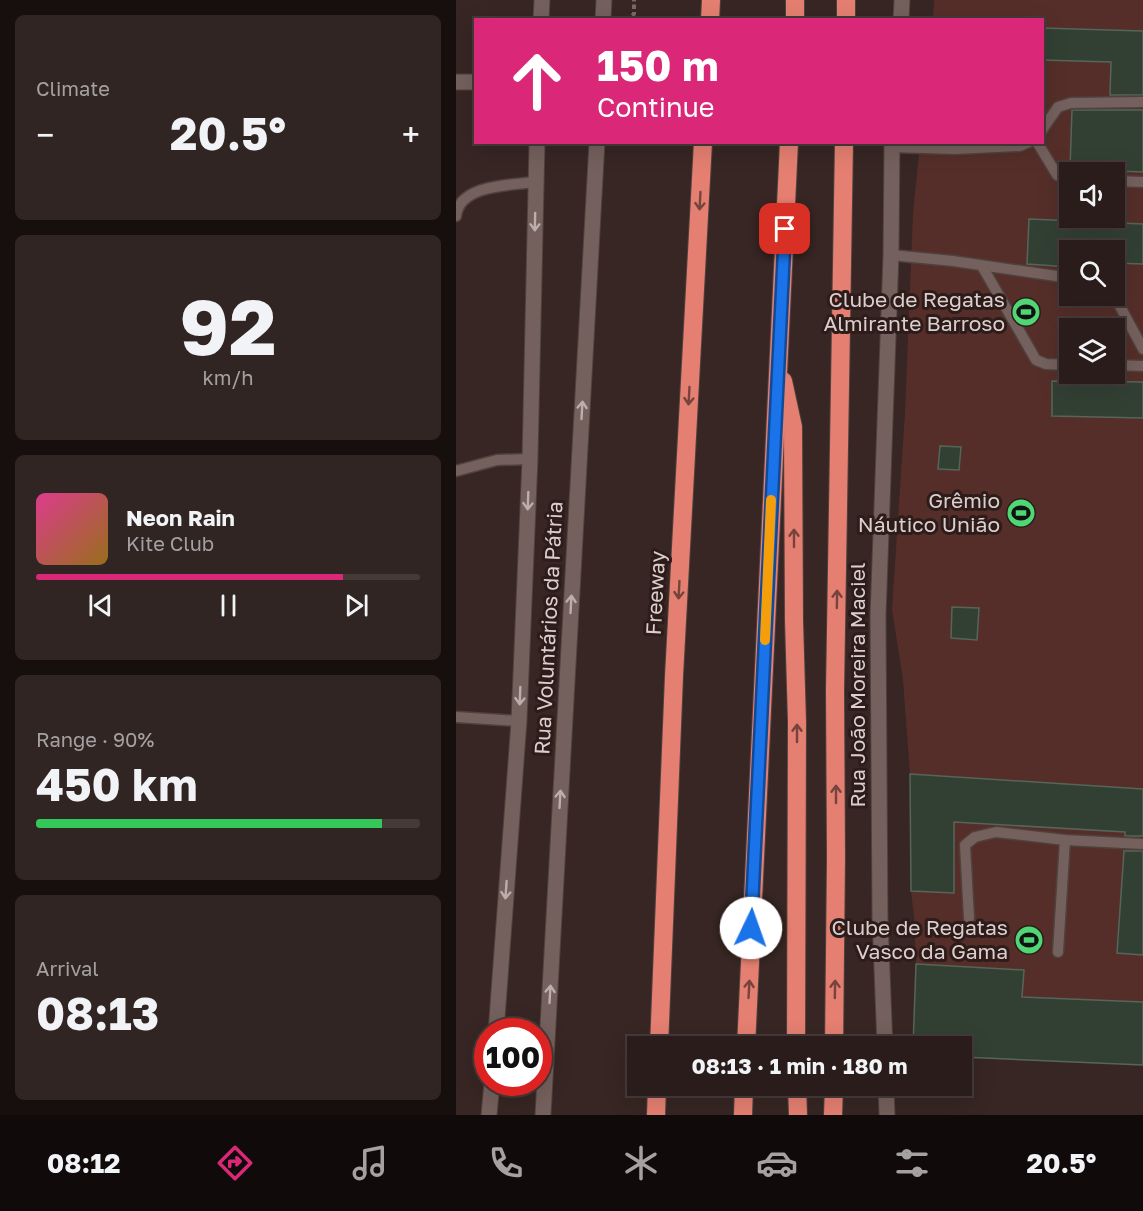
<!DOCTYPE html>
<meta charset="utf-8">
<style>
body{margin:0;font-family:"Golos Text",sans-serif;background:#312523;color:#f1f3f6;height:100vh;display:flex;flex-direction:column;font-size:22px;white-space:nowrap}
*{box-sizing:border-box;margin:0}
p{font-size:20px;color:#a5a1a2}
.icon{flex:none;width:33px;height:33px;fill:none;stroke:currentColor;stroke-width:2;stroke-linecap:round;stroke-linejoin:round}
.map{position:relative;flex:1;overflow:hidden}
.side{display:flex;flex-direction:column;gap:15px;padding:15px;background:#170f0e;width:456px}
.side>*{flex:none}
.hud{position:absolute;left:18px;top:18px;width:570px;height:126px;border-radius:0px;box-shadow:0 6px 24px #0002,0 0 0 2px #453a39;background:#db2777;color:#fff;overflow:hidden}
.fabs{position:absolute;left:603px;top:162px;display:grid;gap:12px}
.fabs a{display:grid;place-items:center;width:66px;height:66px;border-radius:0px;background:#291c1a;box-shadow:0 6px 24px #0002,0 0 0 2px #453a39;font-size:30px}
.speed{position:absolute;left:18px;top:1018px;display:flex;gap:12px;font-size:30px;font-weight:700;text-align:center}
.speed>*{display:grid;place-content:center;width:78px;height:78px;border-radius:50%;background:#291c1a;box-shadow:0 6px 24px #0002,0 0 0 2px #453a39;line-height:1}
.speed .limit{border:9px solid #d22;background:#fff;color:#111}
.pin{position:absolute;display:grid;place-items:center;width:51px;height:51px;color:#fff;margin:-26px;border-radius:12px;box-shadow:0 3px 9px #0006}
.me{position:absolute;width:66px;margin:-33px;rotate:3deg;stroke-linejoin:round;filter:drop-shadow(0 0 4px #0008)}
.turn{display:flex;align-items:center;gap:21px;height:126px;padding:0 24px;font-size:27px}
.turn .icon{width:78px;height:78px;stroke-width:2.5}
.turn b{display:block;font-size:42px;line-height:51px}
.big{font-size:45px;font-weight:700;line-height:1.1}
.side .tile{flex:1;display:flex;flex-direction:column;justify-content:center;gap:9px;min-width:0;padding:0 21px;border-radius:9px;background:#312523}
.side .dial{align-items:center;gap:0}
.dial b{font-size:78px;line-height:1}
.song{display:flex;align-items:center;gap:18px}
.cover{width:72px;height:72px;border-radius:9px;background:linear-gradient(135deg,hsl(330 70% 55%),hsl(40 70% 35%))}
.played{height:6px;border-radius:3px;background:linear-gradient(90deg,#db2777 80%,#453a39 80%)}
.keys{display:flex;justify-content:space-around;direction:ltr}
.heat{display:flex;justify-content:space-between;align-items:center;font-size:33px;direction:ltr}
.charge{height:9px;border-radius:4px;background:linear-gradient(90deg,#34c759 90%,#453a39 0)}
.trip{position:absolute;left:171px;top:1036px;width:345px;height:60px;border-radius:0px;background:#291c1a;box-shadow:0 6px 24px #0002,0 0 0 2px #453a39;font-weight:700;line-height:60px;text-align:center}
.menu{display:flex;height:96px;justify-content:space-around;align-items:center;background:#100b0a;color:#a5a1a2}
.menu .icon{width:42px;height:42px}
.menu .on{color:#db2777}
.menu b{font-size:27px;color:#f1f3f6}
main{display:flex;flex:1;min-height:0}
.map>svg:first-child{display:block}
.green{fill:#552e29;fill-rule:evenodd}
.building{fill:#324034;stroke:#576559;stroke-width:1.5}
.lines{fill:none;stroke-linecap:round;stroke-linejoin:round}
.service-casing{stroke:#4f413e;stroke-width:13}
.tertiary-casing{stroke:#4f413e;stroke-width:17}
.secondary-casing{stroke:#4f413e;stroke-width:17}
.motorway-casing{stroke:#4f413e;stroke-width:20}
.path{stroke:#786967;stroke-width:4;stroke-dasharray:4.5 3;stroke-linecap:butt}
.service{stroke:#74605c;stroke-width:10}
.tertiary{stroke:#74605c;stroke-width:15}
.secondary{stroke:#74605c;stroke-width:15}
.motorway{stroke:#e47f71;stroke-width:18}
.oneway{stroke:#76443d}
.oneway2{stroke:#bcaeab}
.route-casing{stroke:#114b97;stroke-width:15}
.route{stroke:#1a73e8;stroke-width:10}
.slow{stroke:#f59e0b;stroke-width:10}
.labels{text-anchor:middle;stroke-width:6;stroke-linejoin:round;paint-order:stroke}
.poi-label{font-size:21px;fill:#dbcfcd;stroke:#2d1c1a;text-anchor:end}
.street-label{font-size:21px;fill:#dbcfcd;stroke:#2d1c1a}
</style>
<main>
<section class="side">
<div class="tile"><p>Climate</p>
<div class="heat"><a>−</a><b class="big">20.5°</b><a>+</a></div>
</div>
<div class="tile dial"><b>92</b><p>km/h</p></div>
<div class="tile">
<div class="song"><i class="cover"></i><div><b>Neon Rain</b><p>Kite Club</p></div></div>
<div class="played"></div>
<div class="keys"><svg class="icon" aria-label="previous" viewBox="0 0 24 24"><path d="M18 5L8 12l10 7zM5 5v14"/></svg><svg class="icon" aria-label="pause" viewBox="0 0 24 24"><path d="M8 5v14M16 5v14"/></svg><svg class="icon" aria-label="next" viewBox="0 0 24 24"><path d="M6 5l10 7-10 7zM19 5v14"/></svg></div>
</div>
<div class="tile"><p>Range · 90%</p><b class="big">450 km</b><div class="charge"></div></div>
<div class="tile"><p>Arrival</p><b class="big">08:13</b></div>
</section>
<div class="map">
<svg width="687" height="1115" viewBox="0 0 687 1115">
<rect width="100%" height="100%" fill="#372623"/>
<path class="green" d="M 478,0 L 687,0 L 687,1065 L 506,1057 L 506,1047 L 457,1047 L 460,964 L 458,917 L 455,891 L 454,774 L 447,680 L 436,609 L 449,413 L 457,213 L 464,143 L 586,142 L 586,20 L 477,19 ZM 614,172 L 658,172 L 658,218 L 614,218 ZM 614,250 L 658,250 L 658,296 L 614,296 ZM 614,328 L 658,328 L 658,374 L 614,374 Z"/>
<g class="building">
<polygon points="586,28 687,31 687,95 654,95 655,62 586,60"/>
<polygon points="616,110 687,110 687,172 614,169"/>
<polygon points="573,219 687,224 687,264 658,263 658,250 614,250 614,267 571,264"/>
<polygon points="596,381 687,382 687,418 596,416"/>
<polygon points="484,446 505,447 503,470 482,469"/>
<polygon points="496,607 523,608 521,640 495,638"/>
<polygon points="454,774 687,789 687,836 669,836 669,832 498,822 498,893 455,891"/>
<polygon points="668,851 687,851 687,955 661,953"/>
<polygon points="460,964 568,970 566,997 687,1002 687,1065 506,1057 506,1047 457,1047"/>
</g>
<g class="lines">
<g class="service-casing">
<g id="service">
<polyline points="586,130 602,107 615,103 687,102"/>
<polyline points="581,142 601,175 614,181"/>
<polyline points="435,147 499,149 564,146 573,142"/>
<polyline points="658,181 687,182"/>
<path d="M 0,216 C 3,184 57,185 80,182"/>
<polyline points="435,255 497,261 614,278"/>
<polyline points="526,266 580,360 590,364 614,365"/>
<polyline points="658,295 687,349"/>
<polyline points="658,365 687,366"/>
<polyline points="0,471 41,460 74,459"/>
<polyline points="0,717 63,721"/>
<polyline points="513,918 509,845 519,837 540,832 609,840 687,844"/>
<polyline points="602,952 609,840"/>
</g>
</g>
<g class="tertiary-casing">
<g id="tertiary">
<polyline points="445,20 446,0"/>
<polyline points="0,82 20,82"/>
<polyline points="429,1047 424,918 422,616 435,255 436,142"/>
<polyline points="430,1086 431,1115"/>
</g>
</g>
<g class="secondary-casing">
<g id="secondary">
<polyline points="85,20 86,0"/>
<polyline points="147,20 148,0"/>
<polyline points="40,1032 63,721 74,459 81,142"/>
<polyline points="33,1115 36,1083"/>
<polyline points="87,1115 141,142"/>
</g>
</g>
<g class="motorway-casing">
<g id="motorway">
<polyline points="254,20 255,0"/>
<polyline points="339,20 339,0"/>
<polyline points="390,20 390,0"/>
<polyline points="327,381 337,427 338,621 341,722 340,1047"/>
<polyline points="203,1047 218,676 247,142"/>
<polyline points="290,1047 333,142"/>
<polyline points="378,1047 380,857 379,691 388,142"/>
<polyline points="341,1086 342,1115"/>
<polyline points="200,1115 201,1086"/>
<polyline points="287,1115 288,1086"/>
<polyline points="377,1115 378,1086"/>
</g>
</g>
<polyline class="path" points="170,20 178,14 178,0"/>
<use href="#service" class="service"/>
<use href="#tertiary" class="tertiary"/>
<use href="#secondary" class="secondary"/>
<use href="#motorway" class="motorway"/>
</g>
<defs><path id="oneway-shaft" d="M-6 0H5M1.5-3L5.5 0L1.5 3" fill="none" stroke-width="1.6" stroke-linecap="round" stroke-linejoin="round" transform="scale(1.5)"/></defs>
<g class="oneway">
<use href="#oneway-shaft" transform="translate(244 201) rotate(93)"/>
<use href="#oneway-shaft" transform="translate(233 396) rotate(93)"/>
<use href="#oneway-shaft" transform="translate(338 538) rotate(-90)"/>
<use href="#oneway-shaft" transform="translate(223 590) rotate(93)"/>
<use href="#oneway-shaft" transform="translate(381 599) rotate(-89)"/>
<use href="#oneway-shaft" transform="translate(341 733) rotate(-90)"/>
<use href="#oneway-shaft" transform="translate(380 794) rotate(-90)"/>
<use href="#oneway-shaft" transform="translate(293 989) rotate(-87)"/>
<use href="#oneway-shaft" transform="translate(379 989) rotate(-89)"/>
</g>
<g class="oneway2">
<use href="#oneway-shaft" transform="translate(79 222) rotate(91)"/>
<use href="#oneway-shaft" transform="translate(126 410) rotate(-87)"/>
<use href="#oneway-shaft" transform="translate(72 501) rotate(92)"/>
<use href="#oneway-shaft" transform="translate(115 604) rotate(-87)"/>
<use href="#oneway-shaft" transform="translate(64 696) rotate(92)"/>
<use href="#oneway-shaft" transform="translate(104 799) rotate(-87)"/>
<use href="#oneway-shaft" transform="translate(50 890) rotate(94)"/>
<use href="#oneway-shaft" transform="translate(94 994) rotate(-87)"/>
</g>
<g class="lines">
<g class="route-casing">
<polyline id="route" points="295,928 329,229"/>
</g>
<use href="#route" class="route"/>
<polyline class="slow" points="309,640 315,500"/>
</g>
<defs>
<g id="stadium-disc" transform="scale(1.5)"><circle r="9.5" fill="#4fd675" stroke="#2d1c1a"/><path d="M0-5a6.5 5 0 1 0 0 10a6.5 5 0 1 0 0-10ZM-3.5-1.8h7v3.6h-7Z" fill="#111"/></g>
</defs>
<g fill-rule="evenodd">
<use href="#stadium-disc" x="570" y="312"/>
<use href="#stadium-disc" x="565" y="513"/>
<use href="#stadium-disc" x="573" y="940"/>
</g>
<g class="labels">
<g class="poi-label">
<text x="549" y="307">Clube de Regatas<tspan x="549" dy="24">Almirante Barroso</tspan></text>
<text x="544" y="508">Grêmio<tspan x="544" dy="24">Náutico União</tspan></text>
<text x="552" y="935">Clube de Regatas<tspan x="552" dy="24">Vasco da Gama</tspan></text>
</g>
<g class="street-label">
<text transform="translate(200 593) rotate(-87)" y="7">Freeway</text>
<text transform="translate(93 628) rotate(-87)" y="7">Rua Voluntários da Pátria</text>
<text transform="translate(402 685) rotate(-90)" y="7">Rua João Moreira Maciel</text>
</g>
</g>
</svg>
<div class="fabs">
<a><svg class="icon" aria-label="sound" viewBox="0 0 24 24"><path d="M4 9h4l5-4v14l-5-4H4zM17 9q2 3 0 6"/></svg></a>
<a><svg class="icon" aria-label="search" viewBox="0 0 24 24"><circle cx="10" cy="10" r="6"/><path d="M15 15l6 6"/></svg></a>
<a><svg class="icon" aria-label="layers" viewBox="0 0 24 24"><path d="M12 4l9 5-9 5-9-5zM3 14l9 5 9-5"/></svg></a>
</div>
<div class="speed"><div class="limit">100</div></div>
<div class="pin" style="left:329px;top:229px;background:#d93025"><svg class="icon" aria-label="arrive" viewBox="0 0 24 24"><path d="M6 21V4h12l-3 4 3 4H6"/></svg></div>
<svg class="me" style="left:295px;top:928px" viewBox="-20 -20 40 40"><circle r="19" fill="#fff"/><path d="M0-13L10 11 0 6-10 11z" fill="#1a73e8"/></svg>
<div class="trip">08:13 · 1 min · 180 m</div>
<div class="hud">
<div class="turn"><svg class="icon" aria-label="ahead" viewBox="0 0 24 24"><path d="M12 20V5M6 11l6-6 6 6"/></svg><div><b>150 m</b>Continue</div></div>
</div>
</div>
</main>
<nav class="menu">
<b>08:12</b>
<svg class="icon on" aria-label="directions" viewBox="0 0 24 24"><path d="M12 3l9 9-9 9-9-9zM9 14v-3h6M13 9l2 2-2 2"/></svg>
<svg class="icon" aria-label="music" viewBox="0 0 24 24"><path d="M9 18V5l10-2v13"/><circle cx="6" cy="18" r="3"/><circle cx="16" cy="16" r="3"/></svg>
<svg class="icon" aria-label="phone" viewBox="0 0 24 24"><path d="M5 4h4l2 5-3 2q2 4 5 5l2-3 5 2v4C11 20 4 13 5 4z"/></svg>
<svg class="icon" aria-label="climate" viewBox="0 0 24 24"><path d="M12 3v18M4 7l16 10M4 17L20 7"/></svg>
<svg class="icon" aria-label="car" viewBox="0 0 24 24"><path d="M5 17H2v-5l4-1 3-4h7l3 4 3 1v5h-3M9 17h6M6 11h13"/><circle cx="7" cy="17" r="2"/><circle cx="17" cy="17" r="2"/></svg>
<svg class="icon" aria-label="filters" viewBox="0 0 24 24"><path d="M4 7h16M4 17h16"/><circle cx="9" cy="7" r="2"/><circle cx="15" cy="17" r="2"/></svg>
<b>20.5°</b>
</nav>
